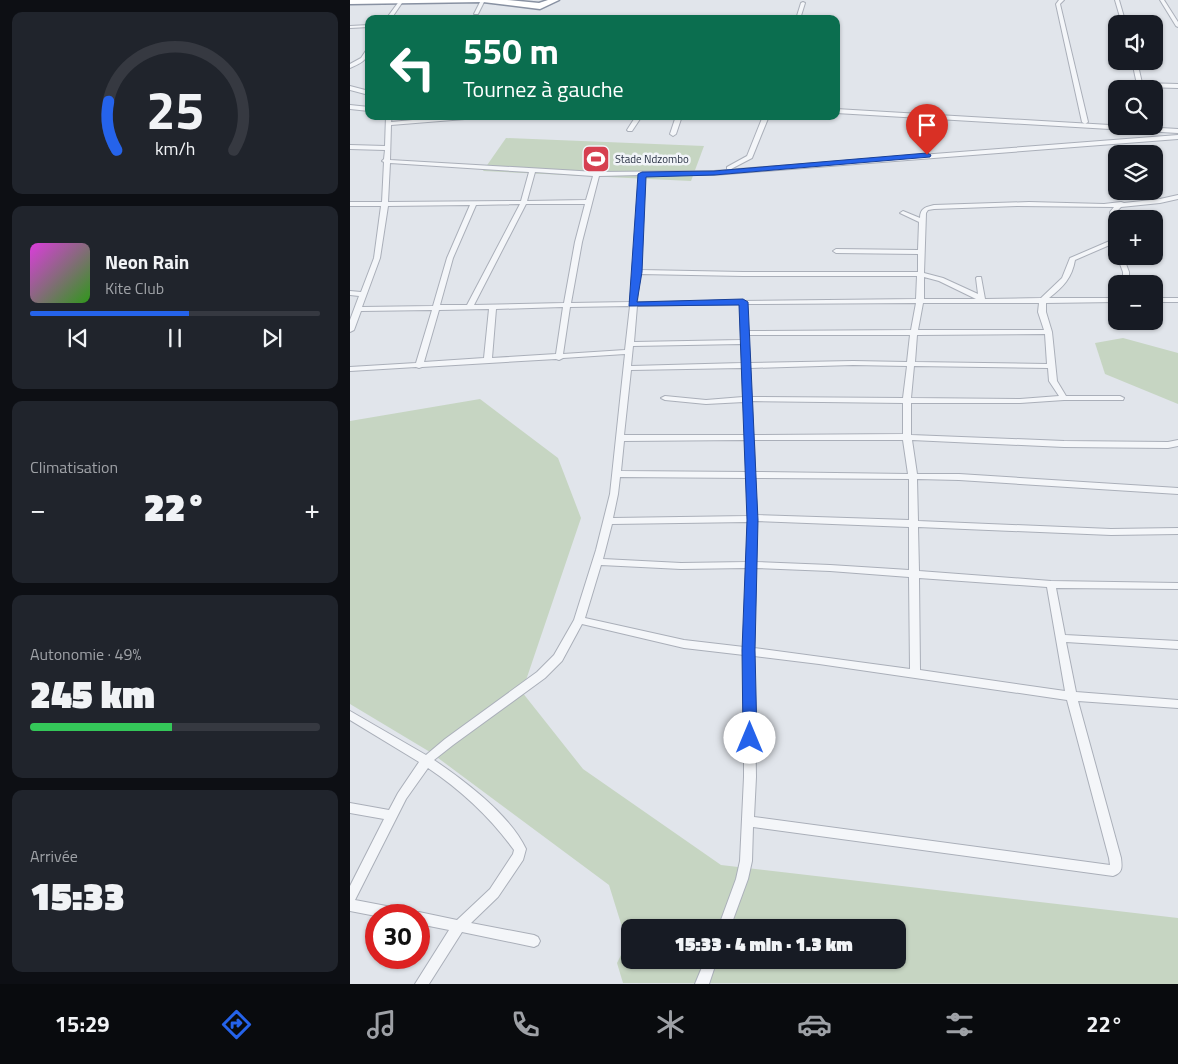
<!DOCTYPE html>
<html lang="fr">
<meta charset="utf-8">
<style>
body{margin:0;font-family:"Titillium Web",sans-serif;background:#20242c;color:#f1f3f6;height:100vh;display:flex;flex-direction:column;font-size:19px;white-space:nowrap}
*{box-sizing:border-box;margin:0}
p{font-size:16px;color:#9ea1a6}
.icon{flex:none;width:28px;height:28px;fill:none;stroke:currentColor;stroke-width:2;stroke-linecap:round;stroke-linejoin:round}
.map{position:relative;flex:1;overflow:hidden}
.side{display:flex;flex-direction:column;gap:12px;padding:12px;background:#0d0f14;width:350px}
.side>*{flex:none}
.banner{position:absolute;left:15px;top:15px;width:475px;height:105px;border-radius:10px;box-shadow:0 1px 4px #0004;background:#0b6e4f;color:#fff;overflow:hidden}
.controls{position:absolute;left:758px;top:15px;display:grid;gap:10px}
.controls a{display:grid;place-items:center;width:55px;height:55px;border-radius:10px;background:#171b24;box-shadow:0 1px 4px #0004;font-size:25px}
.speed{position:absolute;left:15px;top:904px;display:flex;gap:10px;font-size:25px;font-weight:700;text-align:center}
.speed>*{display:grid;place-content:center;width:65px;height:65px;border-radius:50%;background:#171b24;box-shadow:0 1px 4px #0004;line-height:1}
.speed .limit{border:8px solid #d22;background:#fff;color:#111}
.pin{position:absolute;display:grid;place-items:center;width:42px;height:42px;color:#fff;margin:-51px -21px;border-radius:50% 50% 50% 0;rotate:-45deg;box-shadow:0 0 5px #0007}
.pin .icon{rotate:45deg}
.me{position:absolute;width:55px;margin:-28px;rotate:0deg;stroke-linejoin:round;filter:drop-shadow(0 0 4px #0008)}
.turn{display:flex;align-items:center;gap:18px;height:105px;padding:0 15px;font-size:22px}
.turn .icon{width:65px;height:65px;stroke-width:2.5}
.turn b{display:block;font-size:35px;line-height:42px}
.big{font-size:38px;font-weight:800;line-height:1.1}
.side .card{flex:1;display:flex;flex-direction:column;justify-content:center;gap:8px;min-width:0;padding:0 18px;border-radius:10px;background:#20242c}
.side .dial{align-items:center;gap:0}
.dial svg{height:130px;overflow:visible;fill:none;stroke:#363941;stroke-width:7;stroke-linecap:round;text-anchor:middle}
.dial text{fill:#f1f3f6;stroke:none}
.song{display:flex;align-items:center;gap:15px}
.cover{width:60px;height:60px;border-radius:8px;background:linear-gradient(135deg,hsl(300 70% 55%),hsl(110 70% 35%))}
.played{height:5px;border-radius:2px;background:linear-gradient(90deg,#2563eb 55%,#363941 55%)}
.keys{display:flex;justify-content:space-around;direction:ltr}
.heat{display:flex;justify-content:space-between;align-items:center;font-size:28px;direction:ltr}
.charge{height:8px;border-radius:4px;background:linear-gradient(90deg,#34c759 49%,#363941 0)}
.trip{position:absolute;left:271px;top:919px;width:285px;height:50px;border-radius:10px;background:#171b24;box-shadow:0 1px 4px #0004;font-weight:800;line-height:50px;text-align:center}
.dock{display:flex;height:80px;justify-content:space-around;align-items:center;background:#090b0e;color:#9ea1a6}
.dock .icon{width:35px;height:35px}
.dock .on{color:#2563eb}
.dock b{font-size:22px;color:#f1f3f6}
main{display:flex;flex:1;min-height:0}
.map>svg:first-child{display:block}
.green{fill:#c6d5c2;fill-rule:evenodd}
.lines{fill:none;stroke-linecap:round;stroke-linejoin:round}
.street-casing{stroke:#aaafb9;stroke-width:2}
.highway-casing{stroke:#8891a2;stroke-width:3}
.street{fill:#f4f6f9;fill-rule:evenodd}
.highway{fill:#fff;fill-rule:evenodd}
.route{fill:#2563eb;stroke:#184099}
.labels{text-anchor:middle;stroke-width:5;stroke-linejoin:round;paint-order:stroke}
.far-poi-label{font-size:11px;fill:#283143;stroke:#f1f4f8;text-anchor:start}
</style>
<main>
<section class="side">
<div class="card dial"><svg viewBox="0 0 100 80">
<path d="M14 69A42 42 0 1 1 86 69"/>
<path d="M14 69A42 42 0 0 1 9 39" stroke="#2563eb"/>
<text x="50" y="56" font-size="32" font-weight="700">25</text>
<text x="50" y="72" font-size="11">km/h</text>
</svg></div>
<div class="card">
<div class="song"><i class="cover"></i><div><b>Neon Rain</b><p>Kite Club</p></div></div>
<div class="played"></div>
<div class="keys"><svg class="icon" aria-label="previous" viewBox="0 0 24 24"><path d="M18 5L8 12l10 7zM5 5v14"/></svg><svg class="icon" aria-label="pause" viewBox="0 0 24 24"><path d="M8 5v14M16 5v14"/></svg><svg class="icon" aria-label="next" viewBox="0 0 24 24"><path d="M6 5l10 7-10 7zM19 5v14"/></svg></div>
</div>
<div class="card"><p>Climatisation</p>
<div class="heat"><a>−</a><b class="big">22°</b><a>+</a></div>
</div>
<div class="card"><p>Autonomie · 49%</p><b class="big">245 km</b><div class="charge"></div></div>
<div class="card"><p>Arrivée</p><b class="big">15:33</b></div>
</section>
<div class="map">
<svg width="828" height="984" viewBox="0 0 828 984">
<rect width="100%" height="100%" fill="#e1e5eb"/>
<g class="green">
<polygon points="156,138 354,146 341,181 133,171"/>
<polygon points="773,338 828,353 828,404 755,374 745,343"/>
<path d="M 130,399 L 208,458 L 231,518 L 172,692 L 233,769 L 371,865 L 828,918 L 828,984 L 273,983 L 267,963 L 277,943 L 259,885 L 80,752 L 0,704 L 0,421 ZM 280,928 L 548,928 L 548,960 L 280,960 Z"/>
</g>
<g class="lines">
<g class="street-casing">
<g id="street">
<polygon points="50,0 54,0 41,19 36,19"/>
<polygon points="131,0 135,0 128,14 124,14"/>
<polygon points="709,0 714,0 710,4 738,122 735,124 732,122 706,4"/>
<polygon points="765,0 769,0 776,24 772,24"/>
<polygon points="810,0 814,0 828,22 828,27 826,26"/>
<polygon points="453,2 455,3 450,19 446,19 451,3"/>
<polygon points="19,25 19,27 0,28 0,26"/>
<path d="M 17,49 L 19,49 C 19,60 9,64 0,68 L 0,64 L 11,58 Z"/>
<polygon points="782,61 787,61 792,83 828,84 828,88 793,87 794,89 788,89"/>
<polygon points="0,86 19,91 19,95 0,90"/>
<polygon points="0,105 19,107 19,111 0,109"/>
<polygon points="486,109 828,129 828,133 486,113"/>
<path d="M 36,116 L 42,116 L 41,122 L 106,116 L 130,116 L 127,118 L 41,125 L 40,160 L 246,172 L 364,171 L 828,135 L 828,139 L 364,175 L 295,175 L 291,270 L 393,272 L 568,272 L 568,254 L 486,253 L 483,251 L 486,249 L 568,250 L 569,222 L 550,213 L 553,211 L 570,218 C 570,208 576,207 584,205 L 679,202 L 754,204 L 771,202 L 774,203 L 810,199 L 828,195 L 828,199 L 810,203 L 771,207 L 766,212 L 766,249 L 764,248 L 762,244 L 725,260 C 722,278 713,287 699,298 L 766,298 L 766,302 L 696,303 L 696,312 L 702,332 L 707,381 L 716,396 L 770,396 L 774,398 L 773,400 L 714,400 L 670,403 L 561,403 L 561,435 L 714,441 L 818,442 L 828,440 L 828,446 L 818,448 L 714,447 L 562,440 L 567,474 L 609,474 L 828,488 L 828,494 L 609,480 L 567,479 L 568,521 L 761,529 L 828,528 L 828,534 L 761,535 L 568,527 L 569,571 L 701,581 L 828,583 L 828,589 L 706,588 L 715,635 L 828,641 L 828,649 L 716,642 L 726,692 L 828,700 L 828,708 L 728,701 L 771,858 C 772,867 773,873 763,876 L 403,827 L 402,861 L 398,879 L 380,928 L 368,928 L 386,879 L 390,861 L 394,777 L 394,655 L 334,648 L 232,624 L 212,661 L 195,678 L 103,745 L 84,760 C 115,781 160,815 176,849 L 173,860 L 148,897 L 121,923 L 184,935 L 188,937 L 190,941 L 188,945 L 184,947 L 112,932 L 79,984 L 65,984 L 99,930 L 69,924 L 69,915 L 64,915 L 65,914 L 69,912 L 107,920 L 140,889 L 163,854 L 164,850 C 140,817 112,791 78,768 L 56,799 L 5,900 L 52,909 L 56,911 L 58,915 L 26,916 L 0,911 L 0,886 L 34,819 L 0,813 L 0,803 L 39,810 L 48,793 L 69,762 L 0,720 L 0,711 L 76,755 L 95,739 L 187,672 L 204,655 L 224,620 L 246,550 L 260,494 L 275,354 L 213,358 L 209,360 L 206,359 L 72,367 L 69,368 L 66,367 L 0,371 L 0,367 L 66,363 L 82,310 L 11,311 L 4,330 L 0,332 L 0,320 L 9,296 L 0,295 L 0,291 L 11,292 L 24,258 L 31,206 L 0,206 L 0,202 L 32,202 L 34,162 L 32,161 L 34,159 L 35,150 L 0,149 L 0,145 L 35,146 ZM 40,163 L 179,172 L 171,201 L 38,202 ZM 185,172 L 243,176 L 236,200 L 177,201 ZM 289,175 L 284,272 L 280,302 L 221,303 L 232,242 L 249,176 ZM 170,204 L 117,305 L 90,305 L 103,258 L 126,205 ZM 176,204 L 235,204 L 225,242 L 214,303 L 124,305 ZM 120,205 L 97,258 L 83,306 L 12,307 L 30,258 L 38,206 ZM 667,206 L 764,207 L 760,212 L 762,240 L 720,258 L 712,278 L 691,298 L 635,299 L 631,277 L 627,277 L 626,278 L 628,294 L 593,278 L 574,273 L 576,213 L 578,210 L 584,209 ZM 290,274 L 393,276 L 567,276 L 566,299 L 287,302 ZM 574,277 L 589,281 L 626,299 L 574,299 ZM 566,303 L 561,330 L 398,331 L 397,304 ZM 573,303 L 689,303 L 688,312 L 694,330 L 568,330 ZM 390,304 L 391,340 L 284,342 L 287,306 ZM 280,306 L 275,350 L 213,354 L 220,307 ZM 213,307 L 206,354 L 142,358 L 146,309 ZM 139,309 L 134,358 L 74,362 L 89,310 ZM 695,334 L 697,364 L 565,362 L 567,335 ZM 398,335 L 560,335 L 557,362 L 503,361 L 400,363 ZM 391,344 L 392,363 L 281,366 L 283,346 ZM 503,365 L 557,366 L 553,398 L 401,397 L 400,368 ZM 564,366 L 698,368 L 699,381 L 709,396 L 670,399 L 561,398 ZM 392,368 L 393,397 L 356,400 L 315,396 L 311,398 L 315,400 L 356,404 L 394,402 L 395,435 L 274,435 L 281,370 ZM 402,401 L 553,403 L 553,434 L 403,435 ZM 395,440 L 397,472 L 271,471 L 274,441 ZM 404,440 L 553,440 L 558,474 L 405,472 ZM 270,477 L 397,478 L 398,516 L 263,518 L 268,494 ZM 405,478 L 559,479 L 559,520 L 407,515 ZM 407,521 L 559,527 L 559,570 L 480,565 L 406,562 ZM 398,522 L 397,562 L 331,563 L 253,559 L 262,524 ZM 251,565 L 331,569 L 397,568 L 394,647 L 334,640 L 235,618 ZM 406,568 L 480,571 L 559,577 L 560,669 L 404,648 ZM 569,578 L 697,587 L 715,691 L 570,670 ZM 404,656 L 469,664 L 717,700 L 759,858 L 760,865 L 404,817 L 406,777 Z"/>
<polygon points="286,116 292,116 282,131 278,131 277,130"/>
<polygon points="326,116 332,116 326,134 323,136 320,134"/>
<polygon points="413,116 419,116 402,158 381,169 377,169 377,167 397,156"/>
<polygon points="767,256 773,256 779,272 779,284 773,284 773,272"/>
<rect x="804" y="298" width="24" height="4"/>
<polygon points="355,960 367,960 359,984 345,984"/>
</g>
</g>
<g class="highway-casing">
<polygon id="highway" points="0,0 157,0 189,3 198,0 209,0 190,9 133,2 0,4"/>
</g>
<use href="#street" class="street"/>
<use href="#highway" class="highway"/>
</g>
<polygon class="route" points="577,153 581,155 580,157 364,175 296,177 292,272 287,302 393,299 398,302 408,520 405,650 407,738 405,742 395,742 393,738 392,650 397,520 389,305 279,306 288,174 292,172 364,171"/>
<defs>
<g id="stadium-square" transform="scale(1.4375)"><rect x="-9" y="-9" width="18" height="18" rx="4" fill="#d64050" stroke="#f1f4f8"/><path d="M0-5a6.5 5 0 1 0 0 10a6.5 5 0 1 0 0-10ZM-3.5-1.8h7v3.6h-7Z" fill="#fff"/></g>
</defs>
<g fill-rule="evenodd">
<use href="#stadium-square" x="246" y="159"/>
</g>
<g class="labels">
<g class="far-poi-label">
<text x="265" y="163">Stade Ndzombo</text>
</g>
</g>
</svg>
<div class="controls">
<a><svg class="icon" aria-label="sound" viewBox="0 0 24 24"><path d="M4 9h4l5-4v14l-5-4H4zM17 9q2 3 0 6"/></svg></a>
<a><svg class="icon" aria-label="search" viewBox="0 0 24 24"><circle cx="10" cy="10" r="6"/><path d="M15 15l6 6"/></svg></a>
<a><svg class="icon" aria-label="layers" viewBox="0 0 24 24"><path d="M12 4l9 5-9 5-9-5zM3 14l9 5 9-5"/></svg></a>
<a>+</a>
<a>−</a>
</div>
<div class="speed"><div class="limit">30</div></div>
<div class="pin" style="left:577px;top:155px;background:#d93025"><svg class="icon" aria-label="arrive" viewBox="0 0 24 24"><path d="M6 21V4h12l-3 4 3 4H6"/></svg></div>
<svg class="me" style="left:400px;top:738px" viewBox="-20 -20 40 40"><circle r="19" fill="#fff"/><path d="M0-13L10 11 0 6-10 11z" fill="#2563eb"/></svg>
<div class="trip">15:33 · 4 min · 1.3 km</div>
<div class="banner">
<div class="turn"><svg class="icon" aria-label="left" viewBox="0 0 24 24"><path d="M17 20v-9H6M10 6l-5 5 5 5"/></svg><div><b>550 m</b>Tournez à gauche</div></div>
</div>
</div>
</main>
<nav class="dock">
<b>15:29</b>
<svg class="icon on" aria-label="directions" viewBox="0 0 24 24"><path d="M12 3l9 9-9 9-9-9zM9 14v-3h6M13 9l2 2-2 2"/></svg>
<svg class="icon" aria-label="music" viewBox="0 0 24 24"><path d="M9 18V5l10-2v13"/><circle cx="6" cy="18" r="3"/><circle cx="16" cy="16" r="3"/></svg>
<svg class="icon" aria-label="phone" viewBox="0 0 24 24"><path d="M5 4h4l2 5-3 2q2 4 5 5l2-3 5 2v4C11 20 4 13 5 4z"/></svg>
<svg class="icon" aria-label="climate" viewBox="0 0 24 24"><path d="M12 3v18M4 7l16 10M4 17L20 7"/></svg>
<svg class="icon" aria-label="car" viewBox="0 0 24 24"><path d="M5 17H2v-5l4-1 3-4h7l3 4 3 1v5h-3M9 17h6M6 11h13"/><circle cx="7" cy="17" r="2"/><circle cx="17" cy="17" r="2"/></svg>
<svg class="icon" aria-label="filters" viewBox="0 0 24 24"><path d="M4 7h16M4 17h16"/><circle cx="9" cy="7" r="2"/><circle cx="15" cy="17" r="2"/></svg>
<b>22°</b>
</nav>
